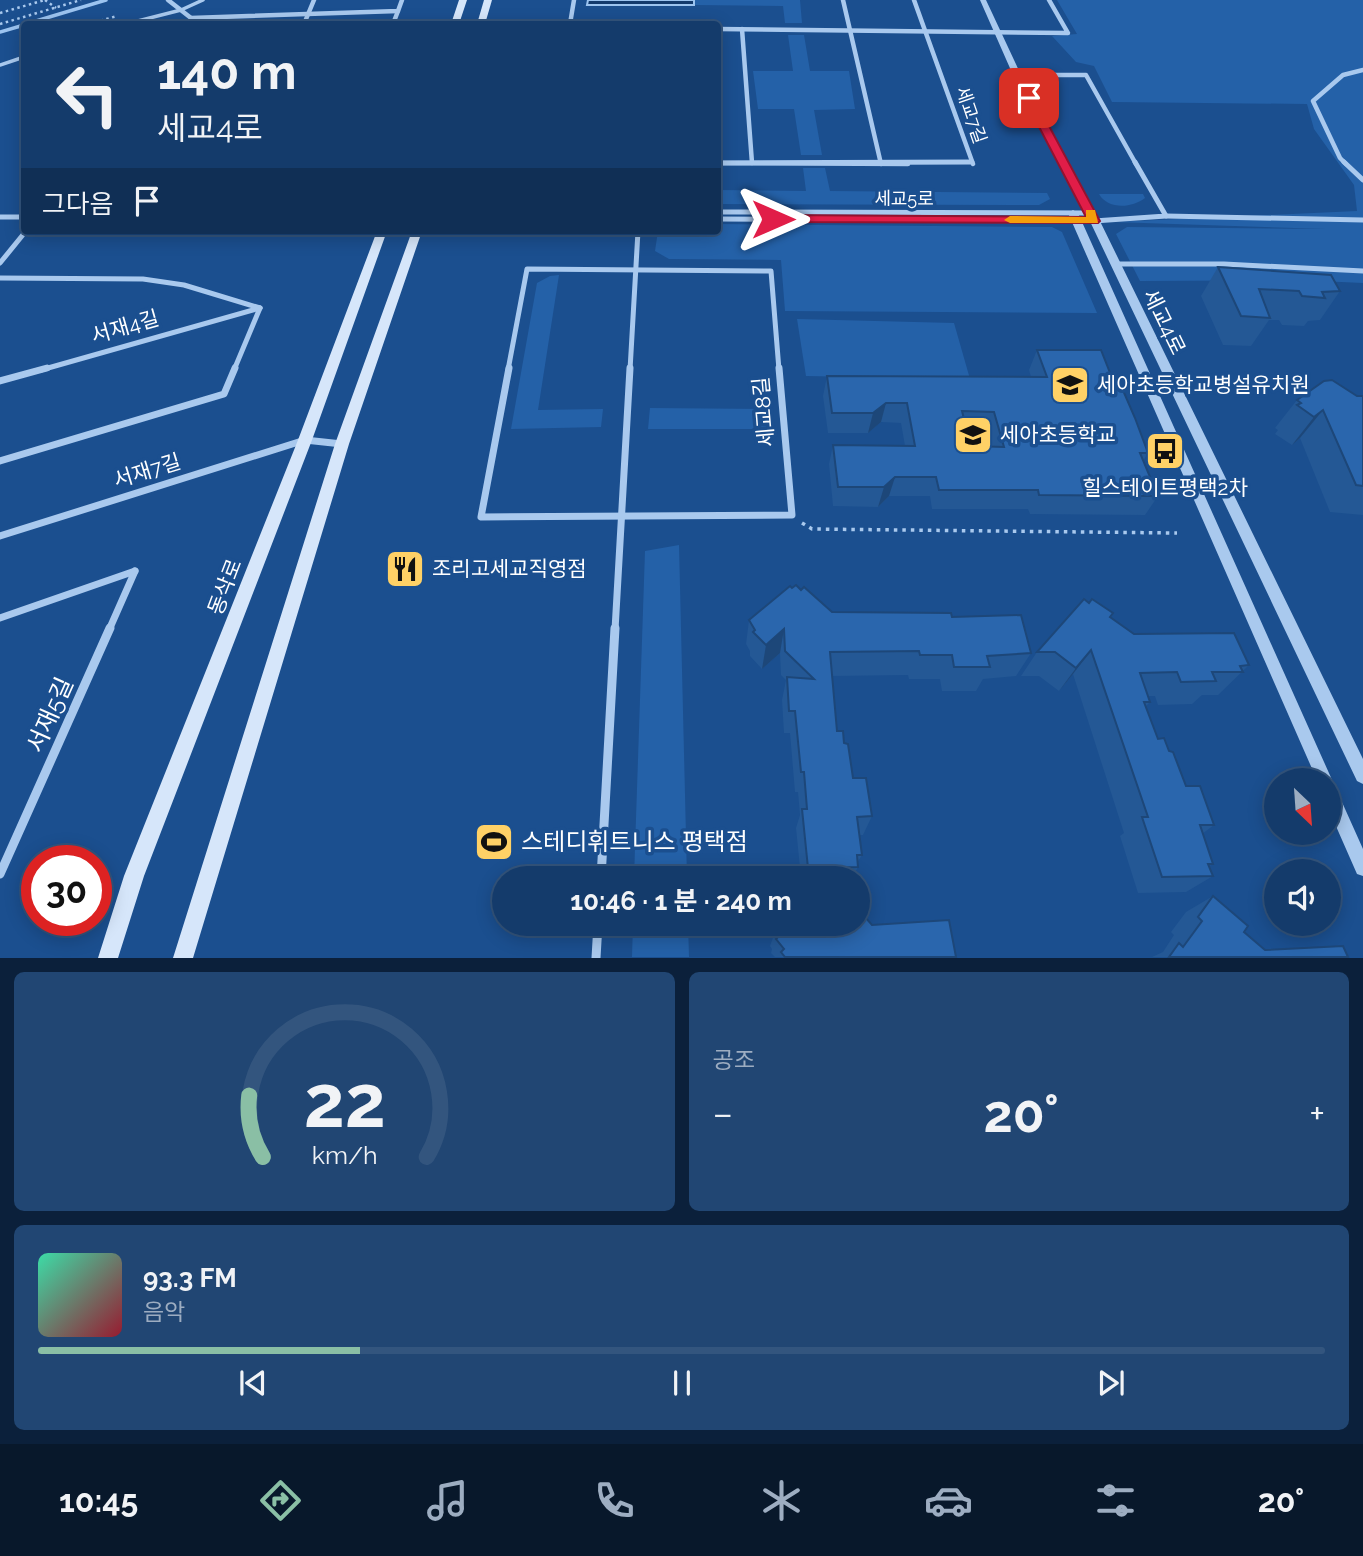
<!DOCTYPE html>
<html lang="ko">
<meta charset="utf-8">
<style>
body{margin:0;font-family:Raleway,"Noto Sans KR",sans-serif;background:#214673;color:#f1f3f6;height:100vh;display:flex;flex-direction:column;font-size:26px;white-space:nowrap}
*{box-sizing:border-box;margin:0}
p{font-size:23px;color:#9dadc1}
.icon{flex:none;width:38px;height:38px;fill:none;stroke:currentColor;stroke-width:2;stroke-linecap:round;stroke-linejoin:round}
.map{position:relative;height:958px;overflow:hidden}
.details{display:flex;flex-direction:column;gap:14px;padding:14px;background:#0b203b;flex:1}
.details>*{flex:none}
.hud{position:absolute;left:21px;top:21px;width:700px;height:214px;border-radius:7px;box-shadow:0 4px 18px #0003,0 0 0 2px #33557e;background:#143b6b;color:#f1f3f6;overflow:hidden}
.needle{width:46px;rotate:155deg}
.controls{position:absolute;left:1264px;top:768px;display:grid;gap:14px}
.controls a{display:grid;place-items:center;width:77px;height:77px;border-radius:50%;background:#143b6b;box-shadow:0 4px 18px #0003,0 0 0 2px #33557e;font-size:35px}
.speed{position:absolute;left:21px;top:845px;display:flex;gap:14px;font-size:35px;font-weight:700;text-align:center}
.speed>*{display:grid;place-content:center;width:91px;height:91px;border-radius:50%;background:#143b6b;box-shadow:0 4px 18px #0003,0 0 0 2px #33557e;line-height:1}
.speed .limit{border:10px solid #d22;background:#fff;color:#111}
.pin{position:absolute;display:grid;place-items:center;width:60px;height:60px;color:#fff;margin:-30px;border-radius:14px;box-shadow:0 4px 10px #0006}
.me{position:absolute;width:77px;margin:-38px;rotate:90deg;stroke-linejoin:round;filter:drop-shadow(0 0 5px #0008)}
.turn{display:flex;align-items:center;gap:24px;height:147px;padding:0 21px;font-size:32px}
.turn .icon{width:91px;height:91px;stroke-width:2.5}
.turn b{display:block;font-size:49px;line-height:60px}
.then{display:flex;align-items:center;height:66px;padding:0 21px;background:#0003;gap:14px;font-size:26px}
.big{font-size:52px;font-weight:700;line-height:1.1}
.details .widget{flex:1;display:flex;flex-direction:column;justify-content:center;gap:10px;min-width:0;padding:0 24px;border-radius:10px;background:#214673}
.details .dial{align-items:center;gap:0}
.dial svg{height:182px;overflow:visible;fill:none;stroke:#33557e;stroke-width:7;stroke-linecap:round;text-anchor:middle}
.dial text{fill:#f1f3f6;stroke:none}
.song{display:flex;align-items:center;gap:21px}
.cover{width:84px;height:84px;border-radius:10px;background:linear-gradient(135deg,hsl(160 70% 55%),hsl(350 70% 35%))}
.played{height:7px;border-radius:4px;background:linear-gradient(90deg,#8abfa5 25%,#33557e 25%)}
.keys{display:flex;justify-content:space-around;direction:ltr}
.heat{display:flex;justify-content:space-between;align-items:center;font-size:38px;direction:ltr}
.details .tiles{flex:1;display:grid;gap:14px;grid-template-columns:1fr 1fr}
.widget:last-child{grid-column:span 2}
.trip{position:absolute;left:492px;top:866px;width:378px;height:70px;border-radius:35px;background:#143b6b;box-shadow:0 4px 18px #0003,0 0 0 2px #33557e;font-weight:700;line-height:70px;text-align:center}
.tabs{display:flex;height:112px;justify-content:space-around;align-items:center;background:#08182b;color:#9dadc1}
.tabs .icon{width:49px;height:49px}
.tabs .active{color:#8abfa5}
.tabs b{font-size:32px;color:#f1f3f6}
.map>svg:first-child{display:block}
.green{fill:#2461a8}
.water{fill:#123a6d;stroke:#9cc4f0;stroke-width:2}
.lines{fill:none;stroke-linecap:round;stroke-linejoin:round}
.stream{stroke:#9cc4f0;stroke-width:3.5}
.path-far1{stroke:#a9c9ee;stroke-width:2.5;stroke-dasharray:2.5 3.5;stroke-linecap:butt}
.path{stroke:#a9c9ee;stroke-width:3.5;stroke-dasharray:3.5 5;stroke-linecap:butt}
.service{stroke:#a9c9ee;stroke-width:3.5}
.minor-far3{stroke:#a9c9ee;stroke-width:4.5}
.minor-far2{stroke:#a9c9ee;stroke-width:5}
.minor-far1{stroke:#a9c9ee;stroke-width:7}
.minor{stroke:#a9c9ee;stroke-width:9}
.tertiary{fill:#a9c9ee;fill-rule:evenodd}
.secondary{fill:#d6e6fa;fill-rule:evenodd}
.wall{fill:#245895;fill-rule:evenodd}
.shaded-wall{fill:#1d4779}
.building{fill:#2a66ad;stroke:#1d4779;stroke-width:2;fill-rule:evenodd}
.route{fill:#e11d48;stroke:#92132f;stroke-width:2}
.slow{fill:#f59e0b}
.labels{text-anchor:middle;stroke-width:7;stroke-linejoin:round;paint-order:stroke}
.far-street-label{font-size:18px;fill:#fff;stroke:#1b4f8f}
.street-label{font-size:21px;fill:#fff;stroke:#1b4f8f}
.poi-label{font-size:21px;fill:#fff;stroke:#1b4f8f;text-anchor:start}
.near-street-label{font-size:24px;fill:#fff;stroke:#1b4f8f}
.near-poi-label{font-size:24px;fill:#fff;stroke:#1b4f8f;text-anchor:start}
</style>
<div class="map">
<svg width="1363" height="958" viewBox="0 0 1363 958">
<rect width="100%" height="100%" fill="#1b4f8f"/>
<g class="green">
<polygon points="694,0 800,0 802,23 785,23 783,6 694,5"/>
<polygon points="1057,0 1363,0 1363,283 1297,280 1140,281 1116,234 1127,227 1327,229 1113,222 1357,211 1354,185 1314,129 1307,104 1112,102 1094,66 1076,62 1052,36 1077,34"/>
<polygon points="788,35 804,35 810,71 849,71 855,109 814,110 822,155 801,155 794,109 758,109 753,71 793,71"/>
<polygon points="803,168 825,168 830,191 1047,193 1050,199 1039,205 718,204 718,190 806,191"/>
<path d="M 1099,194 L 1143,194 L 1145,198 C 1132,208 1108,210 1099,194 Z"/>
<polygon points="718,224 1052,227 1062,232 1097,313 785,311 781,260 669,259 655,251 658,231 718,231"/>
<polygon points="559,275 538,410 603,409 601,427 511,429 537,283 550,276"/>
<polygon points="797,319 954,323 970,379 806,376"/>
<polygon points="650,408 768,409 769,429 648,429"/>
<polygon points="679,545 687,878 634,878 645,551"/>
<polygon points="633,924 688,924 689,957 632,957"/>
</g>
<polygon class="water" points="588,0 694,0 694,5 587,5"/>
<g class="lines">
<g class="stream">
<polyline points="26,24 106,0"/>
<polyline points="0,32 24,25"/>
</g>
<g class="path-far1">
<polyline points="45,0 56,8"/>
<polyline points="0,13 45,0"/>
<polyline points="0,24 81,0"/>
<polyline points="89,24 117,16"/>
</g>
<polyline class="path" points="802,523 812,529 1177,533"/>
<g class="service">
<polyline points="126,24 181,10 203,0"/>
<polyline points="0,65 24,57"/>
</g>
<g class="minor-far3">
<polyline points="168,0 191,18 189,24"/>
<polyline points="843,0 881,164"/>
<polyline points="914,0 973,164"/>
<polyline points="191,18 398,11 402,0"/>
<polyline points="304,24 314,0"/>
<polyline points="393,24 398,11"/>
<polyline points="570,24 574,0"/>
<polyline points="718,29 1068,33 1049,0"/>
<polyline points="742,29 752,163"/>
<polyline points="1017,75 1086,75 1136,164"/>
<polyline points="718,163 908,164"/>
<polyline points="1346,164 1340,158 1313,101 1343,75 1363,70"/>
</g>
<g class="minor-far2">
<polyline points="1344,162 1363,180"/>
<polyline points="718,163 972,162"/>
<polyline points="718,212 1091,213"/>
<polyline points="1166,216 1363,220"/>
<polyline points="0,217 24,217"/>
<polyline points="718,219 1094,221 1166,216 1135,162"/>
<polyline points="0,263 26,231"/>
<polyline points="1115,264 1224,264 1363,271"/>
<polyline points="0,278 143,279 184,285 260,308"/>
<polyline points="41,370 260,308"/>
<polyline points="234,370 260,308"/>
<polyline points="508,370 527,269 771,271 779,370"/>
<polyline points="630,370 638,231"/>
</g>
<g class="minor-far1">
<polyline points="509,368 481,517 792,515 779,368"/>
<polyline points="0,381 47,368"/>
<polyline points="0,461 224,394 235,368"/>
<polyline points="0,536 305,440 342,444"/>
<polyline points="0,618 135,571"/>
<polyline points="109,630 135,571"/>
<polyline points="615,630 630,368"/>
</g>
<g class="minor">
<polyline points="0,874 110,628"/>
<polyline points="601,878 615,628"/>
<polyline points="596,958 598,924"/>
</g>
<g class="tertiary">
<polygon points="980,0 986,0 1021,75 1096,213 1363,759 1363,784 1357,781 1086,213 1013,75"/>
<polygon points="1073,210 1078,213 1363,849 1363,876 1357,874 1328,808 1328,780 1317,780 1068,213"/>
</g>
<g class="secondary">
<polygon points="459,0 467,0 459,24 451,24"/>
<polygon points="484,0 492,0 485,24 477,24"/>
<polygon points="377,231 387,231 312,440 144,876 118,958 98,958 124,876 298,440"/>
<polygon points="412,231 422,231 349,444 193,958 173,958 335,444"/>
</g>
</g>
<g class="wall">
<polygon points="1218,267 1340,291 1320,320 1308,321 1304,326 1282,325 1279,320 1269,320 1251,346 1223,345 1201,296"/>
<path d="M 1037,350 L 1116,388 L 1148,453 L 1143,461 L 1158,496 L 1145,515 L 1030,514 L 1028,509 L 932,509 L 930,496 L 889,496 L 878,507 L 833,506 L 829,464 L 833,445 L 905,446 L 901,423 L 881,422 L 868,433 L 828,433 L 823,396 L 827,376 L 1031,377 L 1029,370 ZM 967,431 L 986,431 L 990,447 L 971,446 Z"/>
<polygon points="1357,396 1363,396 1363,515 1330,512 1300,438 1292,445 1275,434 1278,430 1275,428 1297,400"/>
<polygon points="792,588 801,590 832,612 952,617 1031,653 1016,676 983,679 976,691 942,691 940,679 909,679 908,675 832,676 837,731 844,743 853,778 872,816 863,835 859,835 862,855 857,863 858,867 852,878 801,878 796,828 800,815 798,792 795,792 790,733 784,733 782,700 786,680 781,675 780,653 762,669 750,656 750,651 746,644 749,620"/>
<polygon points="1089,603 1134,634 1249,665 1218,695 1202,695 1192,704 1158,705 1155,696 1148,696 1150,702 1146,706 1158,739 1169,751 1186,786 1214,825 1202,834 1213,864 1209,866 1213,876 1186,892 1138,893 1120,836 1124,833 1073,674 1059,691 1039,676 1021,676 1037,652"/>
<polygon points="1213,896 1244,932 1265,950 1348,957 1152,957 1163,952 1174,935 1171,932 1186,912"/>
<polygon points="872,925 956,957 775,957 771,953 772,949 770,946 775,932"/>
</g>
<g class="shaded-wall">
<polygon points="886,403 881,422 868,433 873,413"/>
<polygon points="1323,410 1300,438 1292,445 1314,417"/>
<polygon points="895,477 889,496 878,507 884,487"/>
<polygon points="784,629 780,653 762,669 766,645"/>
<polygon points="1091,650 1073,674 1059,691 1076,668"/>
</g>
<g class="building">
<polygon points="1218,267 1331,275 1340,291 1322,292 1325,298 1302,296 1299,291 1259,289 1270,318 1241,316"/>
<path d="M 1037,350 L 1101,350 L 1116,388 L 1122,388 L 1135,418 L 1148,453 L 1140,453 L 1158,496 L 1039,495 L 1038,490 L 939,490 L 936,477 L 895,477 L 884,487 L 838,487 L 833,445 L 915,446 L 907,403 L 886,403 L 873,413 L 832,413 L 827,376 L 1047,377 ZM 962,411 L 994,412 L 1004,447 L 971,446 Z"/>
<polygon points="1332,380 1357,396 1363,396 1363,486 1356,485 1323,410 1314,417 1297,405 1301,403 1297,400 1324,381"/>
<polygon points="796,585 801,590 804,587 832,612 951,613 952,617 1021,615 1031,653 987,656 990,667 954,667 952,655 920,655 919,651 830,652 837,731 843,731 844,743 848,744 853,778 866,778 872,816 857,817 862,855 857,855 858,867 808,868 802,809 807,809 804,772 801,772 795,711 789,711 787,677 814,679 785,651 784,629 766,645 753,632 755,630 749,620 790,586 792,588"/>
<polygon points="1084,599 1089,603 1092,599 1113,613 1110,617 1134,634 1234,633 1249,665 1240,666 1243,672 1212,672 1216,681 1181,682 1177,672 1140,673 1150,702 1144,702 1158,739 1164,738 1169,751 1173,752 1186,786 1200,786 1214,825 1200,825 1213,864 1208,864 1213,876 1162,877 1142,817 1148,817 1091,650 1076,668 1055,652 1037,652"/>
<polygon points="834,871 840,878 827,878"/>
<polygon points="1213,896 1248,926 1244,932 1265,950 1343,946 1348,957 1169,957 1179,943 1183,947 1202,921 1198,917"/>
<polygon points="858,909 872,925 949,920 956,957 785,957 781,952 784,949 776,939 779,936 775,932 783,924 858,924"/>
</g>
<polygon class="route" points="1029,95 1034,98 1100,221 1098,223 773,222 767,219 773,215 1086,217 1024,98"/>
<polygon class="slow" points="1086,210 1095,210 1098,223 1010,223 1004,220 1010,216 1086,217"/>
<defs>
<g id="school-square" transform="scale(2.0125)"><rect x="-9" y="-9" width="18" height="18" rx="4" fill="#ffd166" stroke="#1b4f8f"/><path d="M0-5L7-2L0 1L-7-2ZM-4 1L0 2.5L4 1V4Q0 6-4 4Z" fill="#111"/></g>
<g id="bus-square" transform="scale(2.0125)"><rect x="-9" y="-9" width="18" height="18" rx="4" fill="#ffd166" stroke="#1b4f8f"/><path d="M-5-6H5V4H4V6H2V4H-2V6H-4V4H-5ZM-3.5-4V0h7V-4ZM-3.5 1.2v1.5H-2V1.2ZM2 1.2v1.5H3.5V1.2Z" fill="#111"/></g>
<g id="restaurant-square" transform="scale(2.0125)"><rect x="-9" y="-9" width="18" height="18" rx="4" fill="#ffd166" stroke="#1b4f8f"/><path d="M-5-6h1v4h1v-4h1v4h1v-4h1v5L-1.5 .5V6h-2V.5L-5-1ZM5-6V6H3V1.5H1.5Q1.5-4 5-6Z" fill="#111"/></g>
<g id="stadium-square" transform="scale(2.0125)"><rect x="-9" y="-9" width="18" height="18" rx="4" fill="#ffd166" stroke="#1b4f8f"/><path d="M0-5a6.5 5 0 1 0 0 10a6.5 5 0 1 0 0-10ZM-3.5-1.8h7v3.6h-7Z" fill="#111"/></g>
</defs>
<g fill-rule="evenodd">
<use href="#school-square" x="1070" y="385"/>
<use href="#school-square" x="973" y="435"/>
<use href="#bus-square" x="1165" y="451"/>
<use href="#restaurant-square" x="405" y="569"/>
<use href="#stadium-square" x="494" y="842"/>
</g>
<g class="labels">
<g class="far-street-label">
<text transform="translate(971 115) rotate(71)" y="6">세교7길</text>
<text x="904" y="205">세교5로</text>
</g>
<g class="street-label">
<text transform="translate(1164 322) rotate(64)" y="7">세교4로</text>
<text transform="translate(125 327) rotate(-16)" y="7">서재4길</text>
<text transform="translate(764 412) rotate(-95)" y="7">세교8길</text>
<text transform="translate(147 471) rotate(-17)" y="7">서재7길</text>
<text transform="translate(225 587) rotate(-69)" y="7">동삭로</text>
</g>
<g class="poi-label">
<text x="1097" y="392">세아초등학교병설유치원</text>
<text x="1000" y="442">세아초등학교</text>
<text x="1165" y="495" text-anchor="middle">힐스테이트평택2차</text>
<text x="432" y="576">조리고세교직영점</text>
</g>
<g class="near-street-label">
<text transform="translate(50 715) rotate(-66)" y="8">서재5길</text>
</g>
<g class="near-poi-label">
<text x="521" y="850">스테디휘트니스 평택점</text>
</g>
</g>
</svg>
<div class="controls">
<a><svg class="needle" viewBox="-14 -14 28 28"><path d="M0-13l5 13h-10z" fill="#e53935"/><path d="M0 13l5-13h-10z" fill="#9dadc1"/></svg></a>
<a><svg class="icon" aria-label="sound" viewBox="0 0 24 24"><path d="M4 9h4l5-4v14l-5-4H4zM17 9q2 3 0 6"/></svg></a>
</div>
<div class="speed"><div class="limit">30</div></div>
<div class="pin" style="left:1029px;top:98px;background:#d93025"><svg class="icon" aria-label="arrive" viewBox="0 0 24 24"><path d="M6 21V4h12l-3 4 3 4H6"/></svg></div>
<svg class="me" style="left:773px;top:219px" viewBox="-20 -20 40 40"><path d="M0-17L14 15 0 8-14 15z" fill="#e11d48" stroke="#fff" stroke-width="4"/></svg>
<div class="trip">10:46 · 1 분 · 240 m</div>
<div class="hud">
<div class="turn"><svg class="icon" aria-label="left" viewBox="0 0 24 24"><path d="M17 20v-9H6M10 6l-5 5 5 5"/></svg><div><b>140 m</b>세교4로</div></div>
<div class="then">그다음<svg class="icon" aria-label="arrive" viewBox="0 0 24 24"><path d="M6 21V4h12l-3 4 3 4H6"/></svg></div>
</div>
</div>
<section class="details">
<div class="tiles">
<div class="widget dial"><svg viewBox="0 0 100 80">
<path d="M14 69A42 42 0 1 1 86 69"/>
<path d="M14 69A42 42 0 0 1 8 42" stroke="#8abfa5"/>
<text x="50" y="56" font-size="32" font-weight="700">22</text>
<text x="50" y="72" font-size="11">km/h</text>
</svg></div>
<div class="widget"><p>공조</p>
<div class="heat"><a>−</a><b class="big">20°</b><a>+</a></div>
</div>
<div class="widget">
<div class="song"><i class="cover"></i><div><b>93.3 FM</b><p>음악</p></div></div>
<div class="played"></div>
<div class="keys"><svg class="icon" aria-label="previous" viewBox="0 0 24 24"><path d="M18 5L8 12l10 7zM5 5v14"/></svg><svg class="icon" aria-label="pause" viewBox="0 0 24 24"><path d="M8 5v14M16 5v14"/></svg><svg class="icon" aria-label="next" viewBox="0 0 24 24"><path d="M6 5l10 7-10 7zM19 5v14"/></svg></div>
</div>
</div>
</section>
<nav class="tabs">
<b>10:45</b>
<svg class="icon active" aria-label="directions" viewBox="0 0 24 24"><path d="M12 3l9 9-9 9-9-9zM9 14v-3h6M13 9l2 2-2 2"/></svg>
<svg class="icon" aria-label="music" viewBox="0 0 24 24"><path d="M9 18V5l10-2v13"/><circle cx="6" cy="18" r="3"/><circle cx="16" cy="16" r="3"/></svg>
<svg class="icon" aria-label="phone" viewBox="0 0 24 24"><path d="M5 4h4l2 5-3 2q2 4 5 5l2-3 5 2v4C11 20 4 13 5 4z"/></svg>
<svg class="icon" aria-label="climate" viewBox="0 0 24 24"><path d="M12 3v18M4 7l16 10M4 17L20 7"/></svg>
<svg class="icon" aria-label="car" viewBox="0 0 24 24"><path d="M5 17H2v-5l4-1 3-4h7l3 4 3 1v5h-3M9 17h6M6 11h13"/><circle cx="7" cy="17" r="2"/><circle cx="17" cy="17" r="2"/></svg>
<svg class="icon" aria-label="filters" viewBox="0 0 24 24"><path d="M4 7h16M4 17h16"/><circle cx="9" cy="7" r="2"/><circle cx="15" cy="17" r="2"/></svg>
<b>20°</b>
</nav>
